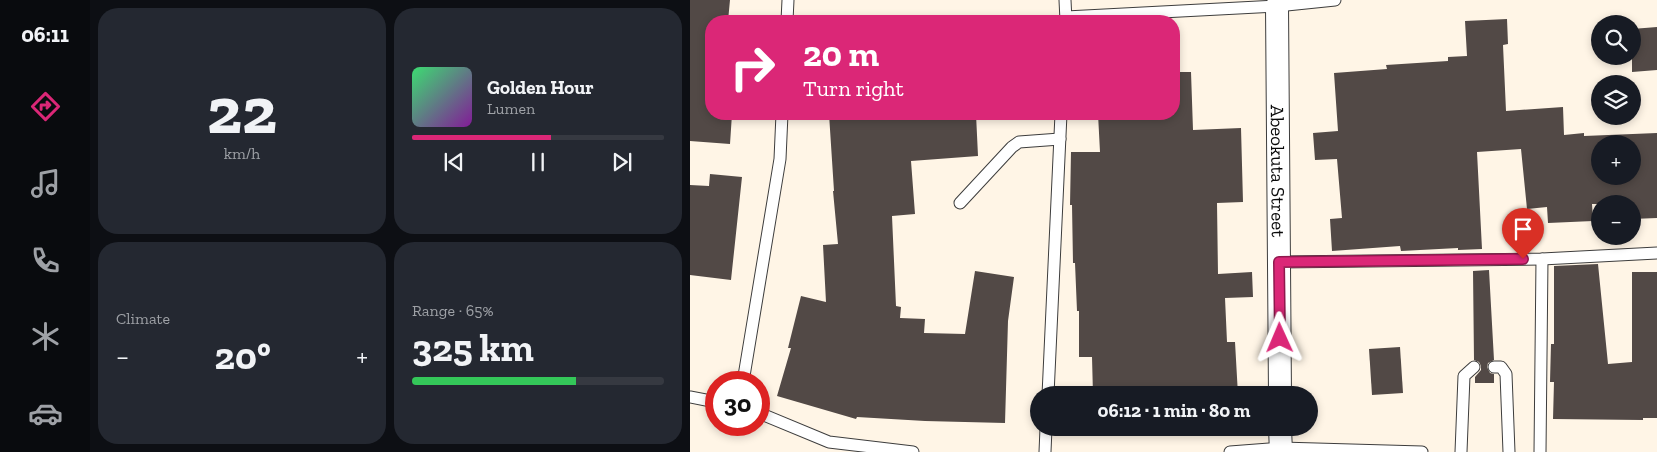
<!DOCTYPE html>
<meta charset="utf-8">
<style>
body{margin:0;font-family:"Zilla Slab",serif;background:#242831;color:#f1f3f6;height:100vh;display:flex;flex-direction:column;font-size:19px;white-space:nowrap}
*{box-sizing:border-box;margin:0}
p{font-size:16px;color:#9ea1a6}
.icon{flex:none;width:28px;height:28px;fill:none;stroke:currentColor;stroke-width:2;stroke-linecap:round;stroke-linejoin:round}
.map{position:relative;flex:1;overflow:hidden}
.drawer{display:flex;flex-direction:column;gap:8px;padding:8px;background:#0d0f14;width:600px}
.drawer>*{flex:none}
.guide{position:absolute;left:15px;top:15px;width:475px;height:105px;border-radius:20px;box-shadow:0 2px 8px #0003;background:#db2777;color:#fff;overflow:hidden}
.tools{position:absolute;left:901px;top:15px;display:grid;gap:10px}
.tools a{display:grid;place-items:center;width:50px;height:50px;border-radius:50%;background:#171b24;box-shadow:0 2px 8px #0003;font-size:25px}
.speed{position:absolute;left:15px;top:371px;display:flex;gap:10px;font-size:25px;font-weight:700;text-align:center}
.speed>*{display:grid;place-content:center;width:65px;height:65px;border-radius:50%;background:#171b24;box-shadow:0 2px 8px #0003;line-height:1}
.speed .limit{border:8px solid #d22;background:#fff;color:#111}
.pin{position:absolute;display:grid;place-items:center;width:42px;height:42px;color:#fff;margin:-51px -21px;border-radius:50% 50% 50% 0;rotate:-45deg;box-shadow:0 0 5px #0007}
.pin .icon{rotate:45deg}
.me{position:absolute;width:55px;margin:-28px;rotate:359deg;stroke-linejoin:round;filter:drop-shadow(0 0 4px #0008)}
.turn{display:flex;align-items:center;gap:18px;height:105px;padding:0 15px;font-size:22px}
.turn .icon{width:65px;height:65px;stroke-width:2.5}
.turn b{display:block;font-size:35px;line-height:42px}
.big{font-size:38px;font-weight:700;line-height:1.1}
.drawer .card{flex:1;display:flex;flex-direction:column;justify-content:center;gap:8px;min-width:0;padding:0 18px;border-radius:20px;background:#242831}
.drawer .dial{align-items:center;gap:0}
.dial b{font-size:65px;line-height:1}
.song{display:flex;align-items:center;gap:15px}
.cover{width:60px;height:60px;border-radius:8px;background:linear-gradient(135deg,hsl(140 70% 55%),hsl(290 70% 35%))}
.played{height:5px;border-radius:2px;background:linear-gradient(90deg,#db2777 55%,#363941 55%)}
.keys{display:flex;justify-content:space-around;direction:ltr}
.heat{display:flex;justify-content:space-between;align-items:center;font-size:28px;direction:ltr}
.charge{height:8px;border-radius:4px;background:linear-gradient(90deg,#34c759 65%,#363941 0)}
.drawer .tiles{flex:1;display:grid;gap:8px;grid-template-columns:repeat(2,1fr)}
.trip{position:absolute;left:340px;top:386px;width:288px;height:50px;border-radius:25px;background:#171b24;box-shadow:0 2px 8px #0003;font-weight:700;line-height:50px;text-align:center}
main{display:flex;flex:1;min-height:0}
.dock{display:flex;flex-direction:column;width:90px;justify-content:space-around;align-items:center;background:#090b0e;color:#9ea1a6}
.dock .icon{width:35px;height:35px}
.dock .current{color:#db2777}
.dock b{font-size:22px;color:#f1f3f6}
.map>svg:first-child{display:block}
.building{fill:#524946;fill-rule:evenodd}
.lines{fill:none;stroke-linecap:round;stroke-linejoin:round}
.service-casing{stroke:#3d3d3d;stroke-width:13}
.minor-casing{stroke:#3d3d3d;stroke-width:24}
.service{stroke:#fff;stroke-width:11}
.minor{stroke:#fff;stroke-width:22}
.route-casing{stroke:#8e194d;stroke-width:12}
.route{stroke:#db2777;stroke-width:9}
.labels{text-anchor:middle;stroke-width:5;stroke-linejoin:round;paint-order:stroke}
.street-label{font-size:19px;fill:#0a0a0a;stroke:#fff}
</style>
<main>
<nav class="dock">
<b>06:11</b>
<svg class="icon current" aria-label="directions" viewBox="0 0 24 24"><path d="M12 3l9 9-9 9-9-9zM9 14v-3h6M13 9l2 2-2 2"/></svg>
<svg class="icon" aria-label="music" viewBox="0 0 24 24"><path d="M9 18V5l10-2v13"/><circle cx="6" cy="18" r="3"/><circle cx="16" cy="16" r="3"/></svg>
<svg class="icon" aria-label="phone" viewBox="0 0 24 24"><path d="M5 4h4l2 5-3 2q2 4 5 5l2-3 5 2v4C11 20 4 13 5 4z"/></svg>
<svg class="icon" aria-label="climate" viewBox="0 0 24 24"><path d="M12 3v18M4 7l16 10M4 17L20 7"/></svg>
<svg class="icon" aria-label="car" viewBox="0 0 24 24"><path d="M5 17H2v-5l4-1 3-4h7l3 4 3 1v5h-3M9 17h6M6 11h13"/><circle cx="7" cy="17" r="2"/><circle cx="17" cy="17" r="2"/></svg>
</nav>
<section class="drawer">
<div class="tiles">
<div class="card dial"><b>22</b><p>km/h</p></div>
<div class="card">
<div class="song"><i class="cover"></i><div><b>Golden Hour</b><p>Lumen</p></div></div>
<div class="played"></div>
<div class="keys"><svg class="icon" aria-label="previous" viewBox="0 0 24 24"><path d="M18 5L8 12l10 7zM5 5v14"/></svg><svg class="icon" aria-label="pause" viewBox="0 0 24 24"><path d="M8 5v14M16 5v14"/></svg><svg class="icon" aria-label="next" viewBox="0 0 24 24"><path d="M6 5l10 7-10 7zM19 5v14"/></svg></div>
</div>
<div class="card"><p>Climate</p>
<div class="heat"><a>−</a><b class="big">20°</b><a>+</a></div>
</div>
<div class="card"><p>Range · 65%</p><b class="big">325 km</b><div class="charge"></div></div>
</div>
</section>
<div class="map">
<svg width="967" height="452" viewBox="0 0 967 452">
<rect width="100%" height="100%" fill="#fff5e6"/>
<g class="building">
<polygon points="0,0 40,0 38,21 21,21 21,114 42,114 40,144 0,141"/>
<path d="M 817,19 L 818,44 L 813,45 L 816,111 L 873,107 L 874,135 L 894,133 L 894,136 L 967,133 L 967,218 L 942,219 L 942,204 L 902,204 L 903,221 L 858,223 L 857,207 L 837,209 L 831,149 L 787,152 L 792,249 L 768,250 L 768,248 L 711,251 L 710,246 L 642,251 L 640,219 L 652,218 L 647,159 L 625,160 L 623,133 L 648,131 L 644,73 L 697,69 L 696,65 L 758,61 L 758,57 L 777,56 L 775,21 ZM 910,144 L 942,144 L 942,176 L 910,176 Z"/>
<polygon points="967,27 967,70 942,72 942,29"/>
<polygon points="484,72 501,72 503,130 551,128 553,202 527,203 528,274 562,272 563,297 535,298 537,342 545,342 548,395 403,395 402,357 389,357 389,311 387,311 385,263 383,263 382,205 380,205 381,152 410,152 408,114 484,114"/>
<polygon points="139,114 286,114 288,156 221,161 225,214 202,216 206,306 211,307 210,318 235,319 234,333 275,334 285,271 324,277 318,321 315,423 235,421 167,417 166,419 87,396 101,348 98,348 111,296 136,302 133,245 148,244 143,191 144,191"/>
<polygon points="20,174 52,177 41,280 0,275 0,185 19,186"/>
<polygon points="908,264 918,364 942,362 942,272 967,272 967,418 953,418 953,420 863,419 864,382 860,382 861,344 864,344 864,266"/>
<polygon points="799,270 804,360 798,363 797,367 800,373 804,374 804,383 785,383 785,377 791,370 791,366 789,362 784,360 783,271"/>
<polygon points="710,347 713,393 682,395 679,349"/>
<polygon points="499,428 550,428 551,431 499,435"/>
</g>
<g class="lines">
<g class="service-casing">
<g id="service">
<polyline points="375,0 376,21"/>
<polyline points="376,17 587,6 645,0"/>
<polyline points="97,21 98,0"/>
<polyline points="270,203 322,147 329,142 370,139"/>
<polyline points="589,262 852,259 967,253"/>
<polyline points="804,367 811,367 816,374 819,452"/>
<polyline points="53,382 90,159 92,114"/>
<polyline points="358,395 371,114"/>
<polyline points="0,397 26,402"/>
<polyline points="69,413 139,442 223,452"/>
<polyline points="355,452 356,428"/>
<polyline points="540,452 591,448 732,452"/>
<polyline points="771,452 774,376 784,367"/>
<polyline points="850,452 852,259"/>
</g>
</g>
<g class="minor-casing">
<g id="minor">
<path id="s1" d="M 587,6 L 590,395"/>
<polyline points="590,428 591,452"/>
</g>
</g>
<use href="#service" class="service"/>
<use href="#minor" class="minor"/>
</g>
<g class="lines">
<g class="route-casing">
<polyline id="route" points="590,338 589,262 833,259"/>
</g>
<use href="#route" class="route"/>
</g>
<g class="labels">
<g class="street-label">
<text dy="7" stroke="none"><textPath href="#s1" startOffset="165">Abeokuta Street</textPath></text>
</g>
</g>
</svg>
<div class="tools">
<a><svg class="icon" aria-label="search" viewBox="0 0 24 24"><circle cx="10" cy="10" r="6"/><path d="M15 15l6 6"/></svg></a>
<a><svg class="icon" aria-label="layers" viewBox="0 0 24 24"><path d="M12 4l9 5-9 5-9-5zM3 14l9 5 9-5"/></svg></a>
<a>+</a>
<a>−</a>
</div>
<div class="speed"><div class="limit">30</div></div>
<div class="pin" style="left:833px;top:259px;background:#d93025"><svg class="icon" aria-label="arrive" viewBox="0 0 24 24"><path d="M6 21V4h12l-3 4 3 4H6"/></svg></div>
<svg class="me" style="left:590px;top:338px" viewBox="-20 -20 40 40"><path d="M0-17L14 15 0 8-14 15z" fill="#db2777" stroke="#fff" stroke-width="4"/></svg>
<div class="trip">06:12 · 1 min · 80 m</div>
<div class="guide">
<div class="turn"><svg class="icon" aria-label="right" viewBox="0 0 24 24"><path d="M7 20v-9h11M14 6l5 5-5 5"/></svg><div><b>20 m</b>Turn right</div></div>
</div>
</div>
</main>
